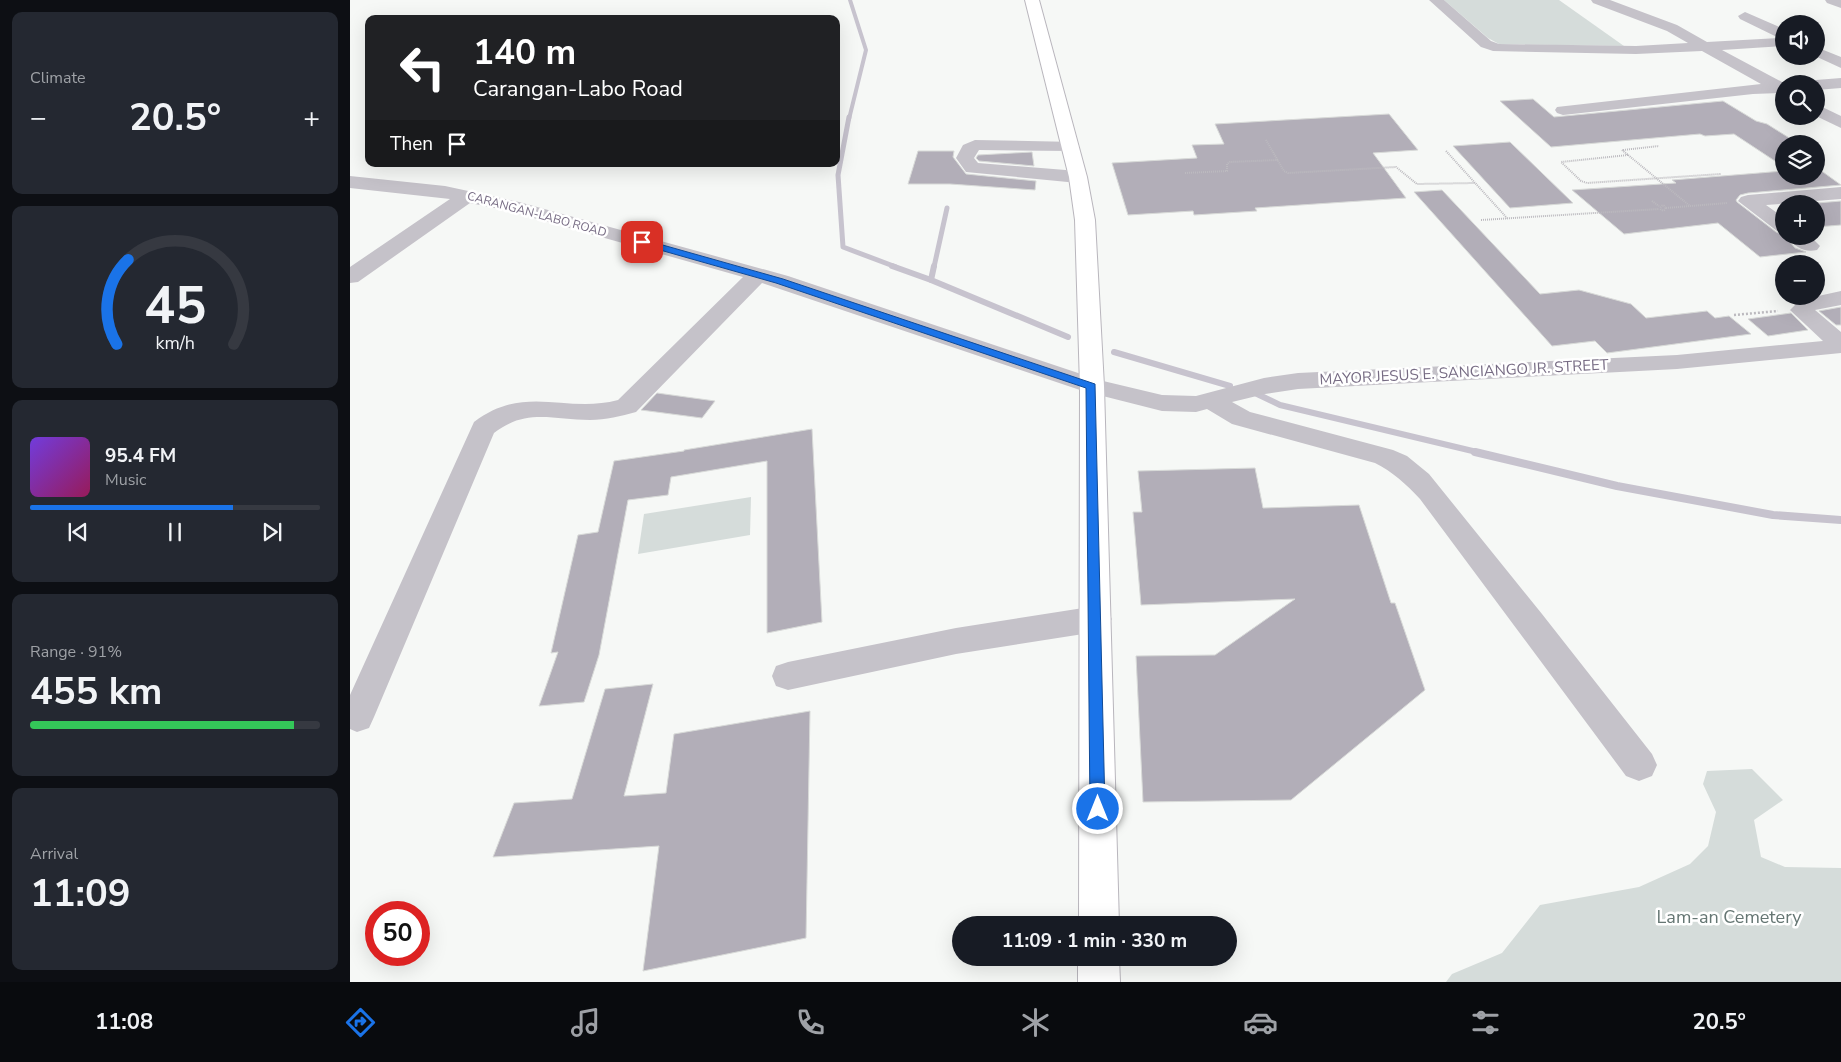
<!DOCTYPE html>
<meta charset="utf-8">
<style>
body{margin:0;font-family:"Nunito Sans",sans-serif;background:#242831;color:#f1f3f6;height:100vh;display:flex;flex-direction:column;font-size:19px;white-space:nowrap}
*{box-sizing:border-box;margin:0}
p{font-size:16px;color:#9ea1a6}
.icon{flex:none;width:28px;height:28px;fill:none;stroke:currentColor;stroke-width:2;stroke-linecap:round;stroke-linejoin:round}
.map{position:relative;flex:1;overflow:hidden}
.sheet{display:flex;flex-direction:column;gap:12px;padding:12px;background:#0d0f14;width:350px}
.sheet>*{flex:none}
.hud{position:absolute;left:15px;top:15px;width:475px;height:152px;border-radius:10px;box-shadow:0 5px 20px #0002;background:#202124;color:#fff;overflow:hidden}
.tools{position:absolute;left:1425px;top:15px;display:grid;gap:10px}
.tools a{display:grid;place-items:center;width:50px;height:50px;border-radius:50%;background:#171b24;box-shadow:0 5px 20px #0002;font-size:25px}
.speed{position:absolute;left:15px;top:901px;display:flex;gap:10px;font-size:25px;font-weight:700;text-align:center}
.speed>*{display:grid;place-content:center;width:65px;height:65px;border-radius:50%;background:#171b24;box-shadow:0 5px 20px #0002;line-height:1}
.speed .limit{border:8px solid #d22;background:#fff;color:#111}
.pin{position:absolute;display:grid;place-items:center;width:42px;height:42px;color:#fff;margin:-21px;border-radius:10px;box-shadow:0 2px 8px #0006}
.me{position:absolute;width:55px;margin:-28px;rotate:0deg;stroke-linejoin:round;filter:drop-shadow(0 0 4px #0008)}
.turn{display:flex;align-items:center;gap:18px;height:105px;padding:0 25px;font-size:22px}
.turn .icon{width:65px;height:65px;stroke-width:2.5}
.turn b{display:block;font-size:35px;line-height:42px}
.then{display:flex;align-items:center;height:48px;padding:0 25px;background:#0003;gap:10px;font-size:19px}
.big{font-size:38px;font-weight:700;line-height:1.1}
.sheet .card{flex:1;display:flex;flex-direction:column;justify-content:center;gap:8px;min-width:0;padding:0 18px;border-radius:10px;background:#242831}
.sheet .dial{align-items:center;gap:0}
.dial svg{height:130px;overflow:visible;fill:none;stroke:#363941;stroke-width:7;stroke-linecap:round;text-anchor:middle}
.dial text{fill:#f1f3f6;stroke:none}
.song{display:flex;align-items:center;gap:15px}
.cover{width:60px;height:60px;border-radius:8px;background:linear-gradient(135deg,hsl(260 70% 55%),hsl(330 70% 35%))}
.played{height:5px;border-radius:2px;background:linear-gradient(90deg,#1a73e8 70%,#363941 70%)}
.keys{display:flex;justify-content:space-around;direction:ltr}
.heat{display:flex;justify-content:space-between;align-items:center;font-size:28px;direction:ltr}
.charge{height:8px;border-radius:4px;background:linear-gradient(90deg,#34c759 91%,#363941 0)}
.trip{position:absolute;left:602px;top:916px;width:285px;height:50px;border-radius:25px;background:#171b24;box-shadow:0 5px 20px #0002;font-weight:700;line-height:50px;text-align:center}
.menu{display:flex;height:80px;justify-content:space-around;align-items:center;background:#090b0e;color:#9ea1a6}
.menu .icon{width:35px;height:35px}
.menu .on{color:#1a73e8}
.menu b{font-size:22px;color:#f1f3f6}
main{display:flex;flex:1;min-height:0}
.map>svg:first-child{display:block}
.green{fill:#d5dcda}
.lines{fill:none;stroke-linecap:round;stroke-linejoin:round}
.stream-far3{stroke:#c7c3ce;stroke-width:4}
.stream-far2{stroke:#c7c3ce;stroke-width:5}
.stream-far1{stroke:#c7c3ce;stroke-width:6}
.stream{stroke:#c7c3ce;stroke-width:8}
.building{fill:#b2aeb8;stroke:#d8dad8}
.major-casing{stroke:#b9b6bd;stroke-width:2}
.path-far1{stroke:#bcbabf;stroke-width:2;stroke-dasharray:1 1;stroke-linecap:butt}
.path{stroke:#bcbabf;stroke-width:2.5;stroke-dasharray:2 2;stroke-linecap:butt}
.minor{fill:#c5c2c9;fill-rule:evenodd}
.major{fill:#fff;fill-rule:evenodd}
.route{fill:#1a73e8;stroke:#114b97}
.labels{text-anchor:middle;stroke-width:5;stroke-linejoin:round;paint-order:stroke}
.far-street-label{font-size:12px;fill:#766b83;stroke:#fff}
.street-label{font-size:15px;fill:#766b83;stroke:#fff}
.near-park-label{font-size:18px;fill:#657673;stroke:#fff}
</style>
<main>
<section class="sheet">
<div class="card"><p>Climate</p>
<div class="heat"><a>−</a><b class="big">20.5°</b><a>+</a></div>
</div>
<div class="card dial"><svg viewBox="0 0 100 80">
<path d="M14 69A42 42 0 1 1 86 69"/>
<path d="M14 69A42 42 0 0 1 21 17" stroke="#1a73e8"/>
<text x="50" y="56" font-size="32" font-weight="700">45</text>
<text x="50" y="72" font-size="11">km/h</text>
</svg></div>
<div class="card">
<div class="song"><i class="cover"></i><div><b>95.4 FM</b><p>Music</p></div></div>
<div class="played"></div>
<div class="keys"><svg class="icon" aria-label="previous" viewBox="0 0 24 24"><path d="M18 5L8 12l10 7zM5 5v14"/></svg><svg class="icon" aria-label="pause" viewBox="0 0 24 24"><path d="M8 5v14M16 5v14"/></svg><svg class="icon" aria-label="next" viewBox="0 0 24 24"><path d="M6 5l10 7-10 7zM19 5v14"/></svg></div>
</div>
<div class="card"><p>Range · 91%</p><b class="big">455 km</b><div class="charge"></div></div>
<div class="card"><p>Arrival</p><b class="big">11:09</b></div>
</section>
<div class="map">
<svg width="1491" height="982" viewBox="0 0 1491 982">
<rect width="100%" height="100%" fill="#f6f8f6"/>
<g class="green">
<polygon points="1094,0 1209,0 1274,46 1149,44 1138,38"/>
<polygon points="401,497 400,535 288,554 294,514"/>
<polygon points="1402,769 1433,800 1404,820 1411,857 1435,867 1491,868 1491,982 1096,982 1102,974 1152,953 1190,905 1289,887 1340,864 1358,846 1366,812 1353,784 1357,771"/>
</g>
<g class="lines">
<polyline class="stream-far3" points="499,119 516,50 500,0"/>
<g class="stream-far2">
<polyline points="499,117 488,175 493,247 546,267"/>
<polyline points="584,267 597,208"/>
</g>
<g class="stream-far1">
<polyline points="542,266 581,280"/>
<polyline points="584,266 581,280 718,337"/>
<polyline points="764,352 880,386"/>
<polyline points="905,393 930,405 1131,453"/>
</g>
<polyline class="stream" points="1125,452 1267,486 1423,515 1491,520"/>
</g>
<g class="building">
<polygon points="1183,99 1204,117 1373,101 1406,121 1417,124 1449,144 1434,144 1434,167 1384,134 1355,136 1350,134 1201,147 1150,101"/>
<polygon points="1039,114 1068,150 1023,153 1056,198 905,208 907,211 844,215 843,211 778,215 762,163 847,158 842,145 874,144 865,124"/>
<polygon points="1160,142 1223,203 1160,208 1103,146"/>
<polygon points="568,151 604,151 603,157 616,174 686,181 685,190 600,184 558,184"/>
<polygon points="682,152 684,166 629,161 626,158 628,155"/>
<polygon points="1466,167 1491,185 1398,193 1390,195 1386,200 1387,202 1426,232 1434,235 1445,248 1456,252 1410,257 1368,223 1274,234 1222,190 1326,183 1322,180 1434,171 1434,176 1466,176"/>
<polygon points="1092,190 1190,294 1229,290 1281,304 1296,318 1357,311 1365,318 1379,316 1401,334 1257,353 1245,341 1202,346 1064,192"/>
<polygon points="1491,201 1491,225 1466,227 1466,204 1455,204"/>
<polygon points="1491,307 1491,325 1486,325 1469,311"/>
<polygon points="1441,313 1458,330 1418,336 1398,319"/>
<polygon points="307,393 365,401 352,418 291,410"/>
<polygon points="462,429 472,622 417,633 417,461 321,477 318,495 278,500 249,655 234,702 189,706 208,652 201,653 228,535 248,532 264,461 334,451 334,450"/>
<polygon points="905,468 913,508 1009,505 1041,603 1045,603 1075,690 941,800 793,802 786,656 865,655 945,599 791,605 783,512 792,512 788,471"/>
<polygon points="303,684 274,796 316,793 324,734 460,711 456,938 293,971 309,846 143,857 164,803 222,799 255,689"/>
</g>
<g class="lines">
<g class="major-casing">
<g id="major">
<polygon points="675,0 689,0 737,177 745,220 754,386 769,925 729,925 730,386 725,220 719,177"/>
<polygon points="728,958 769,958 770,982 728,982"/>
</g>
</g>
<g class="path-far1">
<polyline points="916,140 934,171 938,173 1046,167 1067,184 1125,183"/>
<polyline points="1272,150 1340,206"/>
<polyline points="1273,150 1309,146"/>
<polyline points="1096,151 1157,218"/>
<polyline points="1278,155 1211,162 1231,181 1237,183 1371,174"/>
<polyline points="835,173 877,171 877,164 880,162 928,160"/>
<polyline points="1302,201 1309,206"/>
<circle cx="1313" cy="208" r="2.5"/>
<polyline points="1316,208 1377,203"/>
<polyline points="1131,220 1309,209"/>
</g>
<polyline class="path" points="1384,315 1428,311"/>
<g class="minor">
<polygon points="1079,0 1094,0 1141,41 1149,44 1286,46 1338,43 1317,31 1243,3 1241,0 1260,0 1327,25 1357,42 1429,38 1390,19 1388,16 1395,12 1434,29 1434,46 1372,50 1432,82 1440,84 1434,84 1434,92 1430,93 1403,94 1213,115 1207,113 1205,110 1207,107 1411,84 1352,51 1286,54 1143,51 1131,47"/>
<polygon points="1475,0 1491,0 1491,8 1477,3"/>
<polygon points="1466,47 1491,57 1491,68 1465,56"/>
<polygon points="1491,78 1491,88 1466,90 1466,84 1459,84 1466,80"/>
<polygon points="1466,104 1491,116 1491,128 1466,116"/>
<polygon points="625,140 726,142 729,146 726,150 720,151 629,150 624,158 628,163 728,171 735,173 737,177 735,181 728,183 616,172 606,158 613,145"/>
<path d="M 0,176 L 95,186 L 169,202 L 438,276 L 749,380 L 812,395 L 846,396 L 914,378 L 948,373 L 1327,355 L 1473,341 L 1440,310 L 1450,300 L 1491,291 L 1491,305 L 1465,310 L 1491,332 L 1491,353 L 1327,369 L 948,389 L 915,394 L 882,402 L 900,412 L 1043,450 L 1057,456 L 1079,474 L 1192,614 L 1302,754 L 1307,765 L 1302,776 L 1289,781 L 1276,776 L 1070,499 C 1056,484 1043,472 1025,463 L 882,424 L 857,409 L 846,412 L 812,411 L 733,391 L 412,283 L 286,412 C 271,416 256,420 240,420 C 203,420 176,408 144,433 L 24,717 L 19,728 L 7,732 L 0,729 L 0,695 L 124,422 C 176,383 215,414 268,400 L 393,277 L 159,211 L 120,203 L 8,282 L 0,283 L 0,267 L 100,199 L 0,188 Z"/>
<polygon points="1491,187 1491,199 1416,205 1434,218 1434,233 1427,231 1388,201 1391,197 1398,195"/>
<path d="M 1437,236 L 1460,236 L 1470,246 L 1467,250 C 1455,253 1444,247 1437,236 Z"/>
<polygon points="746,606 757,610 762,619 757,628 746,632 606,654 438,690 426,686 422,676 426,666 438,662 606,628"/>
</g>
<use href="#major" class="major"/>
</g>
<polygon class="route" points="289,240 295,240 433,279 745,384 755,809 753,814 748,817 743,814 740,809 736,388 426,283 289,244"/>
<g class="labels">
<g class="far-street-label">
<text transform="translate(187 214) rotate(15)" y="4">CARANGAN-LABO ROAD</text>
</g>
<g class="street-label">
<text transform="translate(1114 372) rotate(-3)" y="5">MAYOR JESUS E. SANCIANGO JR. STREET</text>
</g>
<g class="near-park-label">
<text x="1379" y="923">Lam-an Cemetery</text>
</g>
</g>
</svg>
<div class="tools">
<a><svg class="icon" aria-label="sound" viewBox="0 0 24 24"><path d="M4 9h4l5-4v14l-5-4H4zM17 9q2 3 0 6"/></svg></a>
<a><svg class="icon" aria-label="search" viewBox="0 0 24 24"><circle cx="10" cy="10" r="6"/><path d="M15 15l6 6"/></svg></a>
<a><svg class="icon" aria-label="layers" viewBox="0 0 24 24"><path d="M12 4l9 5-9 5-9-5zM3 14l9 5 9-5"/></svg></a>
<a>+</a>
<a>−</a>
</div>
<div class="speed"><div class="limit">50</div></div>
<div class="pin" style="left:292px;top:242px;background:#d93025"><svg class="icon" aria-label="arrive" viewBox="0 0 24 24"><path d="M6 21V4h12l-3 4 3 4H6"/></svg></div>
<svg class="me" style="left:748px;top:809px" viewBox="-20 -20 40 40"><circle r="17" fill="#1a73e8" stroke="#fff" stroke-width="3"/><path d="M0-11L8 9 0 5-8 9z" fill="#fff"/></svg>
<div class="trip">11:09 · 1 min · 330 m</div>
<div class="hud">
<div class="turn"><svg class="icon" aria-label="left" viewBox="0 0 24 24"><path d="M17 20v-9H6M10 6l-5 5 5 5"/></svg><div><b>140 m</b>Carangan-Labo Road</div></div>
<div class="then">Then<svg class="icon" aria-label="arrive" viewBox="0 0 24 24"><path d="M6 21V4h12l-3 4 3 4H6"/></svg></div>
</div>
</div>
</main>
<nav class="menu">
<b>11:08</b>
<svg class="icon on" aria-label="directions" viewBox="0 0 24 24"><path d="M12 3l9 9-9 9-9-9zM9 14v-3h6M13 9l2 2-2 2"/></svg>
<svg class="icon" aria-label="music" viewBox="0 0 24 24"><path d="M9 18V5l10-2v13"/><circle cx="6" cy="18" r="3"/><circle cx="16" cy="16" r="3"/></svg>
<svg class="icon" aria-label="phone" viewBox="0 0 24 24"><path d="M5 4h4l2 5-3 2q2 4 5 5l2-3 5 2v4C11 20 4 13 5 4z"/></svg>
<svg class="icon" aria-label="climate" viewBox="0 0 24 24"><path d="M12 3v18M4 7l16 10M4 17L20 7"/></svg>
<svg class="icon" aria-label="car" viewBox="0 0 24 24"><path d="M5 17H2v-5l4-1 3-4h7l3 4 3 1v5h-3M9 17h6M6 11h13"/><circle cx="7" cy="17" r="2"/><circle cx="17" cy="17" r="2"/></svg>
<svg class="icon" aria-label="filters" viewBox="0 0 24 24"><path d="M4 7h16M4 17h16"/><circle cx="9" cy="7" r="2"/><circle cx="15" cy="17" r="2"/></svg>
<b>20.5°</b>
</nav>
